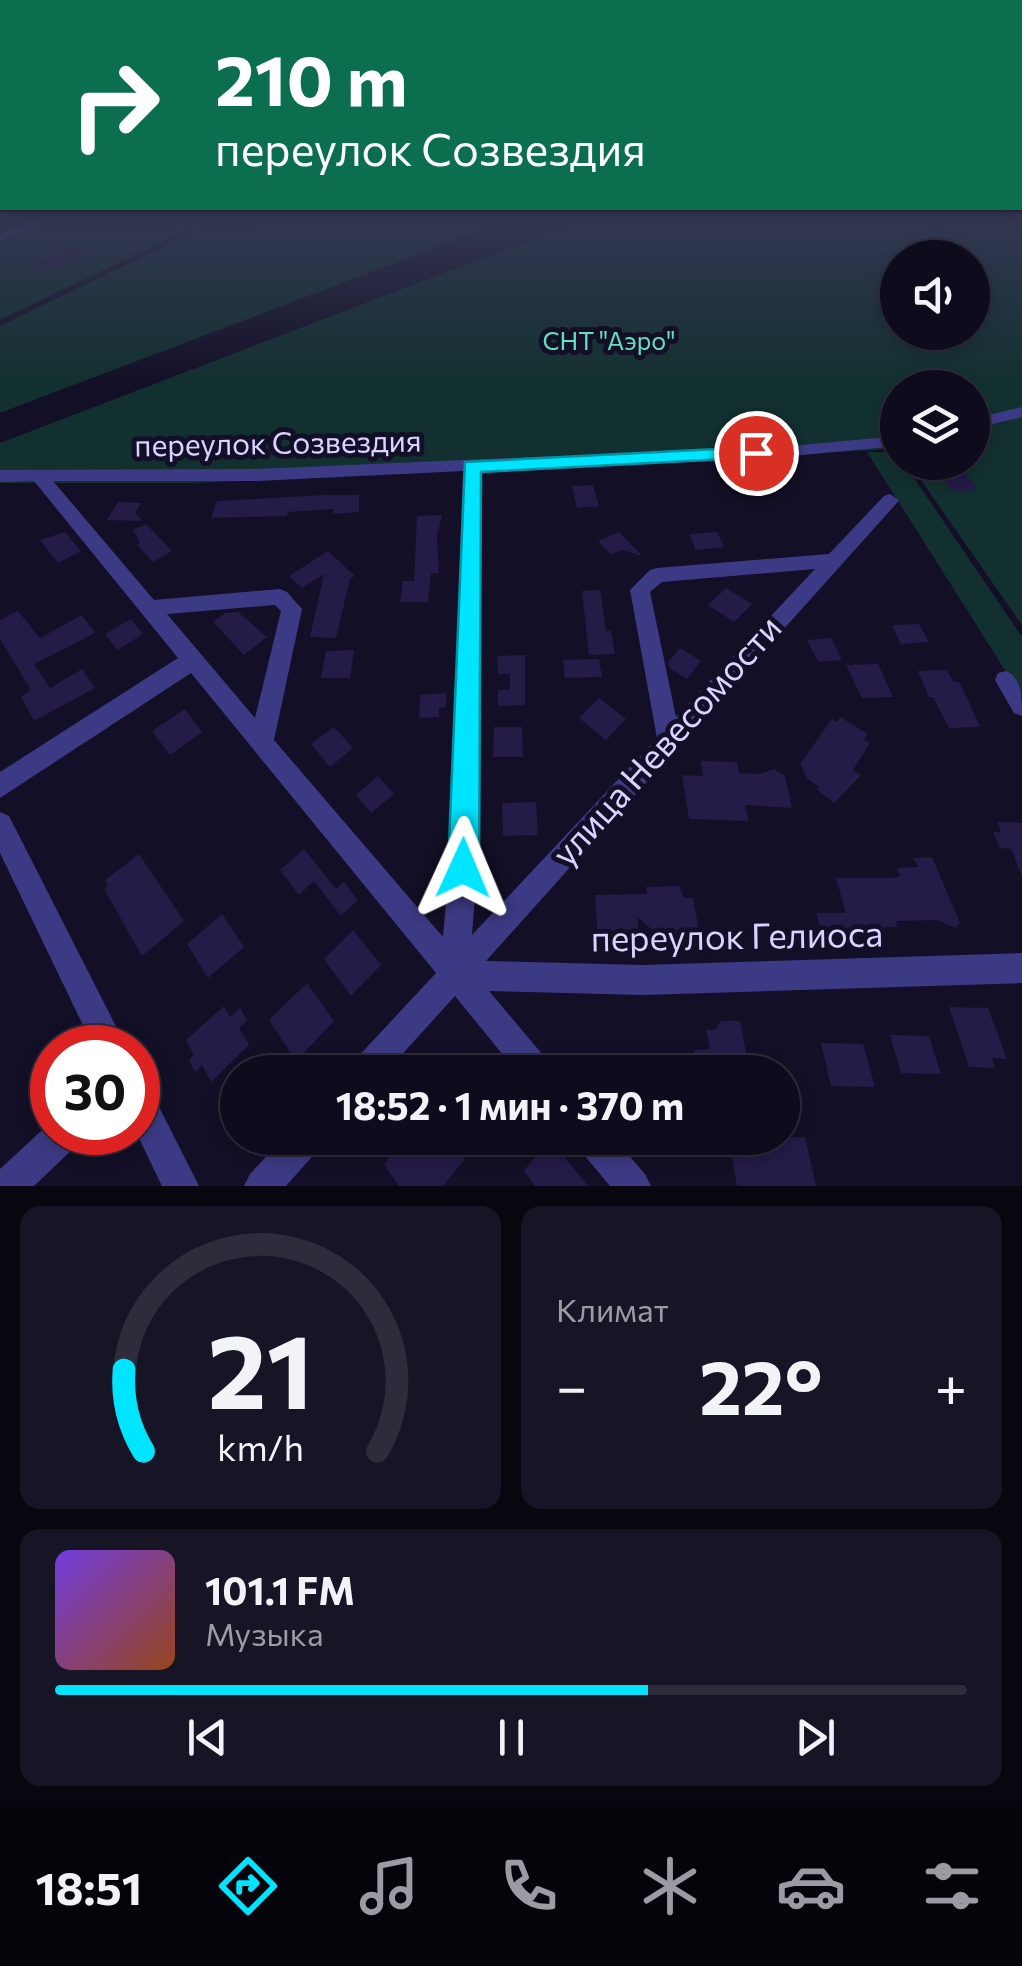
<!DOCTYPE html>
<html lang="ru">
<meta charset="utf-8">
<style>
body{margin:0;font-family:Commissioner,sans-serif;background:#171425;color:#f1f3f6;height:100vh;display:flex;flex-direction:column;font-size:38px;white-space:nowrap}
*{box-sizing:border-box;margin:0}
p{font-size:32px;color:#9b9ba3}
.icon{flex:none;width:55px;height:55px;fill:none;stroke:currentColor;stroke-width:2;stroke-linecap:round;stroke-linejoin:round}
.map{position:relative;height:1186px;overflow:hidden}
.sheet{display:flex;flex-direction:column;gap:20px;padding:20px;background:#08060f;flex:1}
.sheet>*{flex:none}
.banner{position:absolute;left:0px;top:0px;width:1022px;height:210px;box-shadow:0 5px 15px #0003,0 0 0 2px #2e2b3b;background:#0b6e4f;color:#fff;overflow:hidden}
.controls{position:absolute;left:880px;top:240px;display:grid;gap:20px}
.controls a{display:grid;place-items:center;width:110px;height:110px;border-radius:50%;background:#0e0b1c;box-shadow:0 5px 15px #0003,0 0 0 2px #2e2b3b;font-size:50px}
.speed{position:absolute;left:30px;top:1025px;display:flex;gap:20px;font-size:50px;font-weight:700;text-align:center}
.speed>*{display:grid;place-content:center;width:130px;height:130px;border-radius:50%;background:#0e0b1c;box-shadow:0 5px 15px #0003,0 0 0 2px #2e2b3b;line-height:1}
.speed .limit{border:15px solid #d22;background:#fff;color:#111}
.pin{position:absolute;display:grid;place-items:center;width:85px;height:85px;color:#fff;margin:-42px;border:5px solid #fff;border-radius:50%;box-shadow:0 2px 10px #0007}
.me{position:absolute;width:110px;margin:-55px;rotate:1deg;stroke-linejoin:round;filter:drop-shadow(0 0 8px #0008)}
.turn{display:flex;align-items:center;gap:35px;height:210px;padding:0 50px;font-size:45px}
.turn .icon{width:130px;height:130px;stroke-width:2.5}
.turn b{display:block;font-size:70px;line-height:85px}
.big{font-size:75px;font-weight:700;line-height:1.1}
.sheet .card{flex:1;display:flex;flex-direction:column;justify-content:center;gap:15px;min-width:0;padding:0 35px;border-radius:20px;background:#171425}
.sheet .dial{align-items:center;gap:0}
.dial svg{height:260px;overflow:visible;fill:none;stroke:#2e2b3b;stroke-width:7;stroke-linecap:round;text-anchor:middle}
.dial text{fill:#f1f3f6;stroke:none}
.song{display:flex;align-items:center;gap:30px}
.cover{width:120px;height:120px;border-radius:15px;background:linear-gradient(135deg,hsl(260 70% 55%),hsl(20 70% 35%))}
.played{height:10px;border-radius:5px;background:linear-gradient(90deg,#00e5ff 65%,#2e2b3b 65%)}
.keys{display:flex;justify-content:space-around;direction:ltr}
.heat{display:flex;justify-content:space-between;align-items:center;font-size:55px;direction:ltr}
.sheet .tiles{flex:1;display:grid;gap:20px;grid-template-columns:1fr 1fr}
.card:last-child{grid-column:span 2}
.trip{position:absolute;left:220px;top:1055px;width:580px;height:100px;border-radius:50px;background:#0e0b1c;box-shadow:0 5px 15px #0003,0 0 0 2px #2e2b3b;font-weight:700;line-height:100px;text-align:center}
.tabs{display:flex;height:160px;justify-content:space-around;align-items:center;background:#06040b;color:#9b9ba3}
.tabs .icon{width:70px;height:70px}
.tabs .selected{color:#00e5ff}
.tabs b{font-size:45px;color:#f1f3f6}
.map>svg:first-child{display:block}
.green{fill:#12302f;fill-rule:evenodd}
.building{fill:#241b47}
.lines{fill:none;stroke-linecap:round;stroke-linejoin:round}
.minor{fill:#3d3a85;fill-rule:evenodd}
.route{fill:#00e5ff;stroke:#0095a6;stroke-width:2.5}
.labels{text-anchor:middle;stroke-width:10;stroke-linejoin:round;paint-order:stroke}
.far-park-label{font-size:25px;fill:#5fe0c0;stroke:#130f26}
.street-label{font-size:30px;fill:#d9d4ff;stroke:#130f26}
.near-street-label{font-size:35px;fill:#d9d4ff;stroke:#130f26}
</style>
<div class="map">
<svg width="1022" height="1186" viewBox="0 0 1022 1186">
<rect width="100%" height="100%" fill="#130f26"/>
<g class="green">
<polygon points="53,219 208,219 0,320 0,241"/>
<polygon points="220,219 511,219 0,413 0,326"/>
<path d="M 585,219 L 1022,219 L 1022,625 L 909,463 L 972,462 L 972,388 L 898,388 L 897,449 L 196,483 L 0,483 L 0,443 ZM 898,258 L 972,258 L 972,332 L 898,332 Z"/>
<polygon points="867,452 896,452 898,462 904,463 1022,637 1022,697"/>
</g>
<g class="building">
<polygon points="71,248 89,253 50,271 31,265"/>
<polygon points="931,462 957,462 978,490 952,491"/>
<polygon points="593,485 599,506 577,508 572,486"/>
<polygon points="324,495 359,495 359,512 333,514 333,509 288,512 287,516 211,518 217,501"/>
<polygon points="118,502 141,503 135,513 143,521 107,520"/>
<polygon points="442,515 437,536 439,573 431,574 428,602 400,602 403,581 414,581 417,516"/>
<polygon points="146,524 172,551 153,562 137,545 140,543 133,530"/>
<polygon points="65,532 81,551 58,563 40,540"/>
<polygon points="619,532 642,556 622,550 611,555 598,541"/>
<polygon points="717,532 724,547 696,550 689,534"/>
<polygon points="328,551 355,576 350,579 336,638 310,637 324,574 302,588 289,576"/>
<polygon points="726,588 752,604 734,622 708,605"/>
<polygon points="600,590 606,631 611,631 615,654 589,655 582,591"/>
<polygon points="18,611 40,638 82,615 95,633 34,664 50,688 82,669 95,688 34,721 21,697 31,690 0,639 0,620"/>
<polygon points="238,612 267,637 244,655 213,622 225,613"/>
<polygon points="131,619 143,634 117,650 105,634"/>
<polygon points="919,624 929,642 901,644 892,625"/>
<polygon points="831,638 842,660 818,662 807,640"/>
<polygon points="680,648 701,661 687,679 670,668 668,662"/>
<polygon points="354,650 350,678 321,678 326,651"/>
<polygon points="525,655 525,705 498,706 498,690 510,690 510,674 498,674 497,656"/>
<polygon points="599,659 602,677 565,678 563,660"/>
<polygon points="878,664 893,697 862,698 846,665"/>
<polygon points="947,670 953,681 960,683 980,727 949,728 933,697 929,697 918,671"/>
<polygon points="446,693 446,707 439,708 439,717 419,718 420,695"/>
<polygon points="599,698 626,719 606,740 579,718"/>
<polygon points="185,709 202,732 170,755 152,731"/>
<polygon points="840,717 868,734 864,740 870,743 853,770 861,775 834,803 817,790 819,787 807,778 800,764 832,719 837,722"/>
<polygon points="334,727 353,748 330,767 311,744"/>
<polygon points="494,727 522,727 523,757 493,757"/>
<polygon points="701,761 737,762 739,773 760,774 774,769 785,776 792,808 745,805 749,821 689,819 682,775 703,776"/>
<polygon points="378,776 394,794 371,813 356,795"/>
<polygon points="536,802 538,835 503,836 502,803"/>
<polygon points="997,822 1022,823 1022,876 1011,849 1000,848 993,832 1001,832"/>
<polygon points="304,849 336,889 344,882 358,900 341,916 314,881 299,895 280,870"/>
<polygon points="139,854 184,921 142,956 104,889 108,886 105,880"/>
<polygon points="932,857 960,923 956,928 937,920 896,921 898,927 885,927 880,937 866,928 821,929 816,913 846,913 836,878 893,878 900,876 897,868 918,867 913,858"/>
<polygon points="679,886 684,898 693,898 700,936 660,937 637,916 640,942 598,942 595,895 647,894 646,887"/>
<polygon points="222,914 244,947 208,978 187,944"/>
<polygon points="353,930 381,965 351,996 324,959"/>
<polygon points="307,983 334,1021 296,1061 269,1020"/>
<polygon points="224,1006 230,1017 240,1008 247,1020 239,1028 249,1045 211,1082 202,1065 195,1072 189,1060 194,1055 186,1040"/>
<polygon points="949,1007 988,1008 1007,1059 992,1058 995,1068 969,1067"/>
<polygon points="721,1021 740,1021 750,1072 698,1072 694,1050 710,1049 706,1030 715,1030"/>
<polygon points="890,1035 929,1036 941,1074 901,1073"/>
<polygon points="821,1043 863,1044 875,1087 831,1086"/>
<polygon points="805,1137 816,1186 737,1186 729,1138"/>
<polygon points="381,1138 449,1138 465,1159 443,1186 399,1186 384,1164 392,1155"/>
<polygon points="549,1138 588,1186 535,1186 524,1171"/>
</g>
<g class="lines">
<g class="minor">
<polygon points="35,219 50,219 0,241 0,234"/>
<polygon points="1022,407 1022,417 972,429 972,419"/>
<path d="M 898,436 L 898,446 L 791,456 L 480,470 L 477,868 L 472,935 L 657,738 L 630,590 L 650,570 L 657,568 L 829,554 L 884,496 L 890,494 L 899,500 L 896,504 L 486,961 L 643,965 L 1022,953 L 1022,983 L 643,995 L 489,991 L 548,1061 L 553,1072 L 517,1072 L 455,996 L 386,1072 L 349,1072 L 354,1061 L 436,973 L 191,673 L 0,798 L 0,772 L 178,658 L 34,481 L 0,482 L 0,470 L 257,469 L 791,446 ZM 463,471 L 449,868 L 443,937 L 274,740 L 302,609 L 287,592 L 280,589 L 154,600 L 53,481 L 257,481 ZM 815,569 L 676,717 L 650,592 L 662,582 ZM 275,605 L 281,611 L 255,718 L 167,614 Z"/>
<path d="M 1006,671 C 1022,678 1022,698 1022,716 L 1014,713 L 995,680 L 998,673 Z"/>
<polygon points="0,812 9,816 127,1048 94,1048 0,853"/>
<polygon points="138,1084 150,1089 199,1186 162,1186 136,1132"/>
<polygon points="52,1121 52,1132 83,1132 78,1144 34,1186 0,1186 0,1169"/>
<polygon points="283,1138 323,1138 318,1150 286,1186 244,1186 250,1174"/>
<polygon points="575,1138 614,1138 645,1174 651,1186 610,1186 580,1150"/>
</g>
</g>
<linearGradient id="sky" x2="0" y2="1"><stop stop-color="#0a0815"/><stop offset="0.57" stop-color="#333752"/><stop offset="1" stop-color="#333752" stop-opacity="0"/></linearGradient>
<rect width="1022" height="385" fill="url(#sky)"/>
<polygon class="route" points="756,447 763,449 763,457 481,472 479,868 474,879 463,883 452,879 448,868 465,462"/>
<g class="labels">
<g class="far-park-label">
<text x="609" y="350">СНТ "Аэро"</text>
</g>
<g class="street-label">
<text transform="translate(278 444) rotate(-1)" y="10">переулок Созвездия</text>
</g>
<g class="near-street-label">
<text transform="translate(667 741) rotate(-48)" y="12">улица Невесомости</text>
<text transform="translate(737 937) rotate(-1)" y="12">переулок Гелиоса</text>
</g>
</g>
</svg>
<div class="controls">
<a><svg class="icon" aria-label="sound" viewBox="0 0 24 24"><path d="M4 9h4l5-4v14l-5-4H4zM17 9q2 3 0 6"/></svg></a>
<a><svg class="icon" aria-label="layers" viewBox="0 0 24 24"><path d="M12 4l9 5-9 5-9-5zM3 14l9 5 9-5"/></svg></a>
</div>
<div class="speed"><div class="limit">30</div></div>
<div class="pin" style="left:756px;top:453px;background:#d93025"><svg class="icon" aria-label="arrive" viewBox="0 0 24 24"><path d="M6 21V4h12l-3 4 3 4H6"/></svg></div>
<svg class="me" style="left:463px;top:868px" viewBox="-20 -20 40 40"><path d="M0-17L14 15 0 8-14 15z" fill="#00e5ff" stroke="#fff" stroke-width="4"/></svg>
<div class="trip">18:52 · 1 мин · 370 m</div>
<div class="banner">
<div class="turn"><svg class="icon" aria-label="right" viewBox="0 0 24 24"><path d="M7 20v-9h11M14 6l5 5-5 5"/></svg><div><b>210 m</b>переулок Созвездия</div></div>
</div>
</div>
<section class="sheet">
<div class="tiles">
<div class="card dial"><svg viewBox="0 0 100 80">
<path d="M14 69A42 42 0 1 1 86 69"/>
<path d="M14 69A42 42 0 0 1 8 44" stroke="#00e5ff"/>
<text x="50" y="56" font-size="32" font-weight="700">21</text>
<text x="50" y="72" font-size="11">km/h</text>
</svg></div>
<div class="card"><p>Климат</p>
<div class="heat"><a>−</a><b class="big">22°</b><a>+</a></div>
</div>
<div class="card">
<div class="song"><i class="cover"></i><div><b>101.1 FM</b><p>Музыка</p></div></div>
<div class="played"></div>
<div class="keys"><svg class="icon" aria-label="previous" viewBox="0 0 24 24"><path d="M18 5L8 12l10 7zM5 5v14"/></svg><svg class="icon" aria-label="pause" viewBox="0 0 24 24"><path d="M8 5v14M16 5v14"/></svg><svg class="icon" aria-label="next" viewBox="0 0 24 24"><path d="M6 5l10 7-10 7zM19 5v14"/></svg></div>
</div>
</div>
</section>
<nav class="tabs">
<b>18:51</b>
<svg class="icon selected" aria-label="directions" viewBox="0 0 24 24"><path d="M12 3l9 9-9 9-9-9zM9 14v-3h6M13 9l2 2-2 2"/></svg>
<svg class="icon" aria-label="music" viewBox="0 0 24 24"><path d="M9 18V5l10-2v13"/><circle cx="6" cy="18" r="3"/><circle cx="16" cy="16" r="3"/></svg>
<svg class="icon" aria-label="phone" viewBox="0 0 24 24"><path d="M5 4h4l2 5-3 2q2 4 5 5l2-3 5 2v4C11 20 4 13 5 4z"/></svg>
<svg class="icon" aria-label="climate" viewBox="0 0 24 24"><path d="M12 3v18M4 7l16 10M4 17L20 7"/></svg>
<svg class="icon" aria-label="car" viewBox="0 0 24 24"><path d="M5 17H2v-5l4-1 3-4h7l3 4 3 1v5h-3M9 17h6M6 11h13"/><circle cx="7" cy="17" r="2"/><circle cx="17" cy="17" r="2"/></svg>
<svg class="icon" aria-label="filters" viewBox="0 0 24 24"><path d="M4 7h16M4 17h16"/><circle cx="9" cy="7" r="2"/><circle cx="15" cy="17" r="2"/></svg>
</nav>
